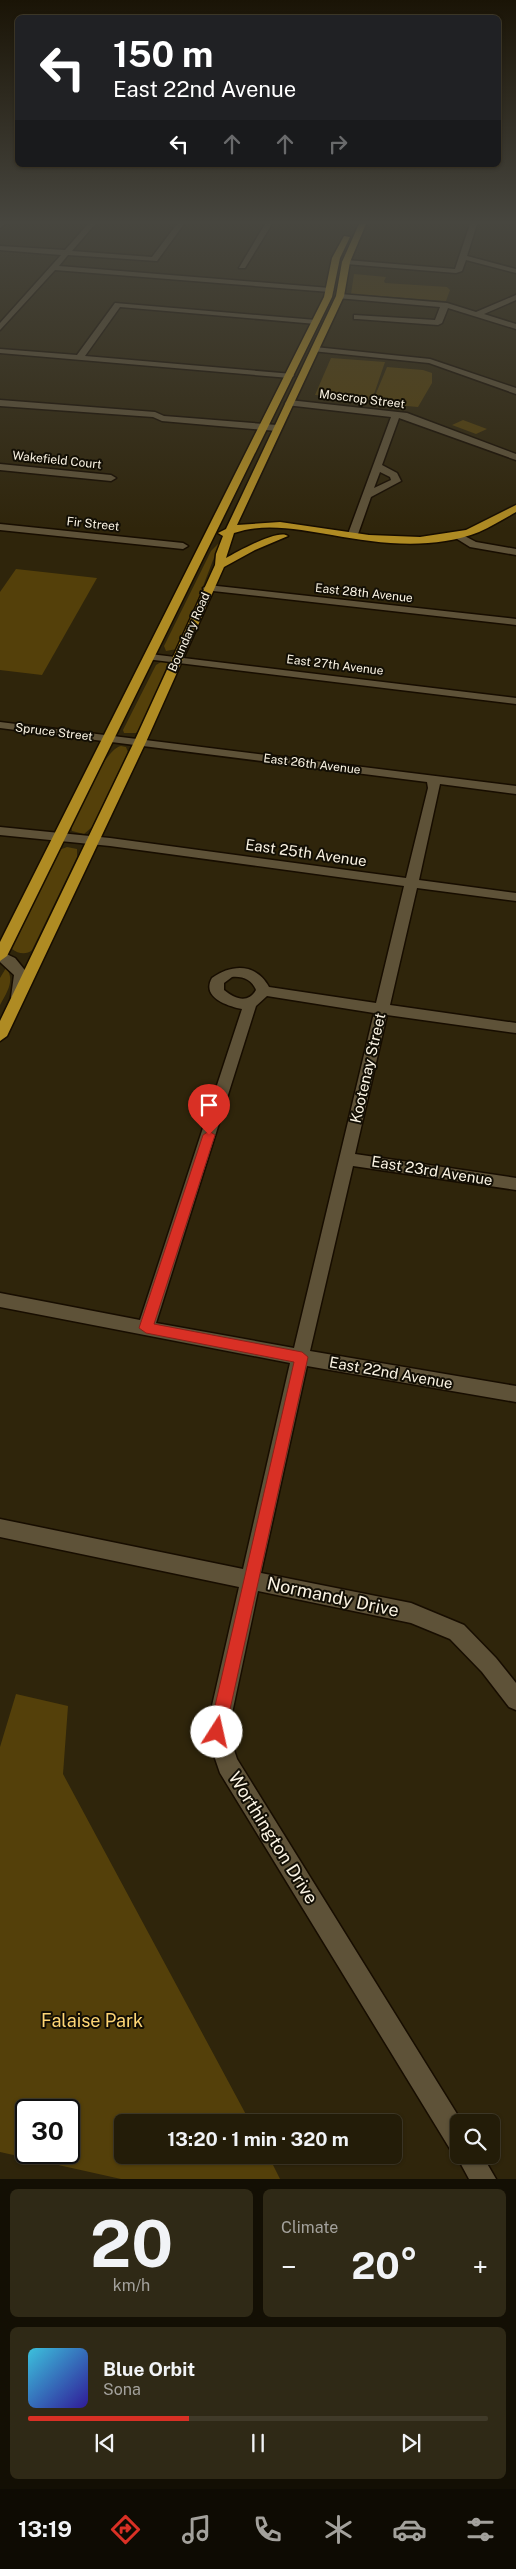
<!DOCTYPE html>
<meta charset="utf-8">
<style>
body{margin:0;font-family:"Public Sans",sans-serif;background:#2f2916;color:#f1f3f6;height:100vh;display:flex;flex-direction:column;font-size:19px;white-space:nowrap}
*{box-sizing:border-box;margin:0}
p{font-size:16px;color:#a3a19c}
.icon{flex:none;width:28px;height:28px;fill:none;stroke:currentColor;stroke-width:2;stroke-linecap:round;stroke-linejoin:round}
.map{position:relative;height:2179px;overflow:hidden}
.drawer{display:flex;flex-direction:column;gap:10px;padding:10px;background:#130f04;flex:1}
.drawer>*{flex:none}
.top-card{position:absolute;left:15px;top:15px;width:486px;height:152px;border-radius:8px;box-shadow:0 1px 4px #0004,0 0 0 1px #403a29;background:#202124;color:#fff;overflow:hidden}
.controls{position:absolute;left:450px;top:2114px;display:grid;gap:10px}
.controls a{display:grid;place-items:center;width:50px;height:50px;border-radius:8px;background:#231c08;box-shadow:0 1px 4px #0004,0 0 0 1px #403a29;font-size:25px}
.speed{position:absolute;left:15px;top:2099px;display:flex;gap:10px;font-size:25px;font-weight:700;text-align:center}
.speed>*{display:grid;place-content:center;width:65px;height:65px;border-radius:50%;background:#231c08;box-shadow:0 1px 4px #0004,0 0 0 1px #403a29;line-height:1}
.speed .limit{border:2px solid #111;border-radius:8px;background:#fff;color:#111}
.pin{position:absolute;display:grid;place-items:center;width:42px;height:42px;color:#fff;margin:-51px -21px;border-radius:50% 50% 50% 0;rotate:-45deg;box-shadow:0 0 5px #0007}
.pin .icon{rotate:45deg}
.me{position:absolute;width:55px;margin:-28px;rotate:10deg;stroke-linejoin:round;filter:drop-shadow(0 0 4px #0008)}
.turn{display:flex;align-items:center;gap:18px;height:105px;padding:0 15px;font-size:22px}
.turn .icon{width:65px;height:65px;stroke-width:2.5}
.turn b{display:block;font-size:35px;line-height:42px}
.lanes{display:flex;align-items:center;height:48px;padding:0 15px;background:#0003;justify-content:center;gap:25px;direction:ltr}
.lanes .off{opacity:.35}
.big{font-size:38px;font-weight:700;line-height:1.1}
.drawer .tile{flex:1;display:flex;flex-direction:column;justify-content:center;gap:8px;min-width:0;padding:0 18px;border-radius:8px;background:#2f2916}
.drawer .dial{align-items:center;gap:0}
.dial b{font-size:65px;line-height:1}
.song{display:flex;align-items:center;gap:15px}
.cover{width:60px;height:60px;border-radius:8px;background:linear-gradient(135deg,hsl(190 70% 55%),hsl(250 70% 35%))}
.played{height:5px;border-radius:2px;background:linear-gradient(90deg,#d93025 35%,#403a29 35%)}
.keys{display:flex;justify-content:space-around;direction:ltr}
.heat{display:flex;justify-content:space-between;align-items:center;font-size:28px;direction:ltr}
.drawer .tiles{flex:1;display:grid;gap:10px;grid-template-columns:1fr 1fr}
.tile:last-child{grid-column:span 2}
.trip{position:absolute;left:114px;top:2114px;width:288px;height:50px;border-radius:8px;background:#231c08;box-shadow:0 1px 4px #0004,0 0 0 1px #403a29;font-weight:700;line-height:50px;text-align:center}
.tabs{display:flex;height:80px;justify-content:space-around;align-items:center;background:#0e0b03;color:#a3a19c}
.tabs .icon{width:35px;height:35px}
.tabs .on{color:#d93025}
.tabs b{font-size:22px;color:#f1f3f6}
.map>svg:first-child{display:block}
.green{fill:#54400a;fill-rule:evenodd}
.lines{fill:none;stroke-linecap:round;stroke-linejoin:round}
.minor-casing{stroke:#170d00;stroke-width:3}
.major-casing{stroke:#170d00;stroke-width:3}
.minor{fill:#5e5238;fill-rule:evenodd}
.major{fill:#af8b23;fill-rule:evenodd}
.route{fill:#d93025;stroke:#8d1f18}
.labels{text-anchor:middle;stroke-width:4;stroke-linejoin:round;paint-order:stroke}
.far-street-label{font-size:12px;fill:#faf3e3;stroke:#130f05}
.street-label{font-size:15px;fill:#faf3e3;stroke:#130f05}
.near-street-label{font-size:18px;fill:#faf3e3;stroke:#130f05}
.near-park-label{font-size:18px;fill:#fdd575;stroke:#130f05}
</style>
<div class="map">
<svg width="516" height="2179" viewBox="0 0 516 2179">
<rect width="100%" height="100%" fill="#2f250b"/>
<g class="green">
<polygon points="354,274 386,277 384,281 385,283 447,287 450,290 446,301 351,294"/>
<polygon points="331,358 385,362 372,400 315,395"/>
<polygon points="387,367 423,370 432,373 432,383 418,407 372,403"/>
<polygon points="463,420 487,429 476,434 452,425"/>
<polygon points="220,542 185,633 177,649 166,651 164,646 211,551"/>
<polygon points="16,569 97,578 42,675 0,670 0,592"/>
<polygon points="161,662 166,662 170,666 140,729 136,733 124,733 123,730 156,665"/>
<path d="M 121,746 L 126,747 L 128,752 L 92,827 L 84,834 L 72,831 L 71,826 C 79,811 105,748 121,746 Z"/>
<path d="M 67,847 L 77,849 L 77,857 L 32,950 C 27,955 18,954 12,949 L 13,945 L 59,850 Z"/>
<path d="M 6,968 C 16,980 6,994 0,1005 L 0,978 Z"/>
<path d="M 16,1694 L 68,1706 L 63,1774 L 250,2122 L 122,2122 L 122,2155 L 268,2155 L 280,2179 L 121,2179 L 0,2152 L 0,1747 ZM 26,2110 L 69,2110 L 69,2152 L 26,2152 Z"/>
</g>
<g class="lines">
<g class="minor-casing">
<g id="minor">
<polygon points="0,224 5,224 0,228"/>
<polygon points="88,224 95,224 72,251 152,257 177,224 184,224 157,261 68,255 59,266 330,288 334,290 330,292 55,270 0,330 0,323 61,255 0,250 0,246 65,250"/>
<polygon points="265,224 272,224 245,268 239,268"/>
<polygon points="470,224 477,224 467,256 516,269 516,273 466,260 462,271 456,273 346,264 342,262 346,260 455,269"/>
<polygon points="340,294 447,303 476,312 516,295 516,300 484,314 516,324 516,329 448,308 442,323 438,325 357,319 354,319 354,315 435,320 440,307 337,298 337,294"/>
<polygon points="115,303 316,320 320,322 316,324 120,307 85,356 293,374 294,376 290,378 0,353 0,349 77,355"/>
<polygon points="315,347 430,359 516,388 516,394 429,363 312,351 311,349"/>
<polygon points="0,400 155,412 164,416 277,425 281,428 277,431 162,421 153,417 0,406"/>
<path d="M 289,400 L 407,413 L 516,454 L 516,460 L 399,418 L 382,465 L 397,473 L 401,481 L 371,497 L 358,534 L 350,536 L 348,534 L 391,417 L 286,405 L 285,403 ZM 380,472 L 390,477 L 391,480 L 374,488 Z"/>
<polygon points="0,464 111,475 116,478 111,481 0,470"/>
<polygon points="0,524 183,543 188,546 183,549 0,530"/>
<polygon points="457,532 476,542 516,549 516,555 470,547 454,537 452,535"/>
<polygon points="208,585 516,619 516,625 204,590 203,588"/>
<polygon points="150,654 516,698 516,704 146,659 145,657"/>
<path d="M 0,722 L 516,786 L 516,794 L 440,784 L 419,880 L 516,893 L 516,901 L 417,888 L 390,1005 L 516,1023 L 516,1033 L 387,1015 L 355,1154 L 516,1178 L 516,1190 L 353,1166 L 310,1351 L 516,1386 L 516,1402 L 307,1366 L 261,1573 L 411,1603 L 464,1625 L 496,1658 L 516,1683 L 516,1710 L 509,1707 L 482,1672 L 450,1639 L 411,1623 L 258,1591 L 228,1732 L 237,1759 L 462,2122 L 459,2122 L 459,2155 L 482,2155 L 496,2179 L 469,2179 L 456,2155 L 457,2152 L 450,2149 L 220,1773 L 206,1732 L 239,1587 L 0,1537 L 0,1519 L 243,1569 L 290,1363 L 0,1307 L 0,1293 L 140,1320 L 242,1009 C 227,1006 201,997 212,978 C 232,964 256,963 269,987 L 376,1003 L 404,886 L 110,846 L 0,835 L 0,827 L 110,838 L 406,878 L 428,788 L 427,782 L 0,728 ZM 232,977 C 243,976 252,980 256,990 C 248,1004 235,999 224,990 L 224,983 ZM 267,996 L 374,1013 L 294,1348 L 156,1323 L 256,1006 Z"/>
<polygon points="0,951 15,958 28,974 23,1000 13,1000 11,997 14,975 0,962"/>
</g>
</g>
<g class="major-casing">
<g id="major">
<path d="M 359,224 L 366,224 L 350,262 L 344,296 L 237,525 L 280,522 L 369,535 L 420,537 L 466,530 L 516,505 L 516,512 C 504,519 492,526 479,532 C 433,550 380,544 332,535 C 301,530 265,522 234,533 L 226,558 C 237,552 279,528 288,536 L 255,550 L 224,567 L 146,742 L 7,1036 L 0,1041 L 0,1021 L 134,742 L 215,565 L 216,554 L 223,536 L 218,533 L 226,529 L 336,296 L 342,262 Z"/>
<polygon points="344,236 350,237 340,258 332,297 7,956 0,961 0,942 324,297 332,258"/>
</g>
</g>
<use href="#minor" class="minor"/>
<use href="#major" class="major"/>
</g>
<linearGradient id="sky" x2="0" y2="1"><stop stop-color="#1a1406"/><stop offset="0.42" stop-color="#47463f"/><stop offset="1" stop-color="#47463f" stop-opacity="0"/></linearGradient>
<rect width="516" height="529" fill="url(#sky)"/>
<polygon class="route" points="209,1131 215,1135 154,1324 302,1352 308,1357 225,1732 223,1737 217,1740 211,1737 209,1732 294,1362 146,1333 139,1328 203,1135"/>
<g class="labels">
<g class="far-street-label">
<text transform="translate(362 399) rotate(7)" y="4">Moscrop Street</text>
<text transform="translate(57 460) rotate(6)" y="4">Wakefield Court</text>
<text transform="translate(93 524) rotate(6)" y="4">Fir Street</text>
<text transform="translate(364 593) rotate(6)" y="4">East 28th Avenue</text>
<text transform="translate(189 632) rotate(-66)" y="4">Boundary Road</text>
<text transform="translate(335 665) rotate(7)" y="4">East 27th Avenue</text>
<text transform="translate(54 732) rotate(7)" y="4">Spruce Street</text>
<text transform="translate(312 764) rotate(7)" y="4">East 26th Avenue</text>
</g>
<g class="street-label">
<text transform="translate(306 853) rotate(8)" y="5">East 25th Avenue</text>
<text transform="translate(368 1068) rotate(-77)" y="5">Kootenay Street</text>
<text transform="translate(432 1171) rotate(9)" y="5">East 23rd Avenue</text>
<text transform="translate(391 1373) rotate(10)" y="5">East 22nd Avenue</text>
</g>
<g class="near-street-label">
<text transform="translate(333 1597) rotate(12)" y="6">Normandy Drive</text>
<text transform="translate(273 1838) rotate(58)" y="6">Worthington Drive</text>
</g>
<g class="near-park-label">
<text x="92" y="2027">Falaise Park</text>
</g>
</g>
</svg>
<div class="controls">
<a><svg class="icon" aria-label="search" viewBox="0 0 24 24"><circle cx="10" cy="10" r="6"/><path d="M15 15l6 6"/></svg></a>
</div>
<div class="speed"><div class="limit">30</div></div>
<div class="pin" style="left:209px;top:1135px;background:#d93025"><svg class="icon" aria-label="arrive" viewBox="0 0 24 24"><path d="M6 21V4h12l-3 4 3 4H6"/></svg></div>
<svg class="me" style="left:217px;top:1732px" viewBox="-20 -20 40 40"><circle r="19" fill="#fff"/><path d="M0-13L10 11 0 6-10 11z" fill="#d93025"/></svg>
<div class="trip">13:20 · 1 min · 320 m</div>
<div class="top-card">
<div class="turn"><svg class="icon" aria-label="left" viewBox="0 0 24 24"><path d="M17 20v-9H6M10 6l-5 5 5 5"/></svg><div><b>150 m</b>East 22nd Avenue</div></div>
<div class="lanes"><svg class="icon" aria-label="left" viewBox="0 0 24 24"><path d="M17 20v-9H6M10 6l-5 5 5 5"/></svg><svg class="icon off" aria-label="ahead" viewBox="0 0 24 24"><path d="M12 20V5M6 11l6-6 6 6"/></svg><svg class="icon off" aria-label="ahead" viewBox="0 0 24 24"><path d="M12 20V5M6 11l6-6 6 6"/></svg><svg class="icon off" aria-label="right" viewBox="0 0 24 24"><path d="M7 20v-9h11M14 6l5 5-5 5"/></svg></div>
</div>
</div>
<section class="drawer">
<div class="tiles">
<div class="tile dial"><b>20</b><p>km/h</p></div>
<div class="tile"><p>Climate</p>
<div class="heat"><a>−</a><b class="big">20°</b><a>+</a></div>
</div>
<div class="tile">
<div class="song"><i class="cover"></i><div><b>Blue Orbit</b><p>Sona</p></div></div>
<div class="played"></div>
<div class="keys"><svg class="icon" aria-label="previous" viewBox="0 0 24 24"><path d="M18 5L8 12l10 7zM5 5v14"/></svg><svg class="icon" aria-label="pause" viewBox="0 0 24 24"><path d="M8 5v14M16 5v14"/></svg><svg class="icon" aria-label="next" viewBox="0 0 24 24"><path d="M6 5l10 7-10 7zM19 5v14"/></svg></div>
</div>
</div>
</section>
<nav class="tabs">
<b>13:19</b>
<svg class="icon on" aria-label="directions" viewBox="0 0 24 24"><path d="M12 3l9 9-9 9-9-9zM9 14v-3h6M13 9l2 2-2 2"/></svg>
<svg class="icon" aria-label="music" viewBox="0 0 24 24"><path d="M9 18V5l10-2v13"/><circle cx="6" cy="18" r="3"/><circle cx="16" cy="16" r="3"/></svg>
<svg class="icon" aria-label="phone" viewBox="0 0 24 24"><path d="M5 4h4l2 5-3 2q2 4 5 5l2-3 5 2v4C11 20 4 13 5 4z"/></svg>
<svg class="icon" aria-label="climate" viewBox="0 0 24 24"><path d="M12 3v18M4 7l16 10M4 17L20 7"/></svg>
<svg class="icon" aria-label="car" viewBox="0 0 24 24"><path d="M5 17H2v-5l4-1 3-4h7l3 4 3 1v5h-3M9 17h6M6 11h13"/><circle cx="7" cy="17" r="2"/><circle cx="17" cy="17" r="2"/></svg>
<svg class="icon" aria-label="filters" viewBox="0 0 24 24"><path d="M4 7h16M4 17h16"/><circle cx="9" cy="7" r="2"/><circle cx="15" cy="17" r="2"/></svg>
</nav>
